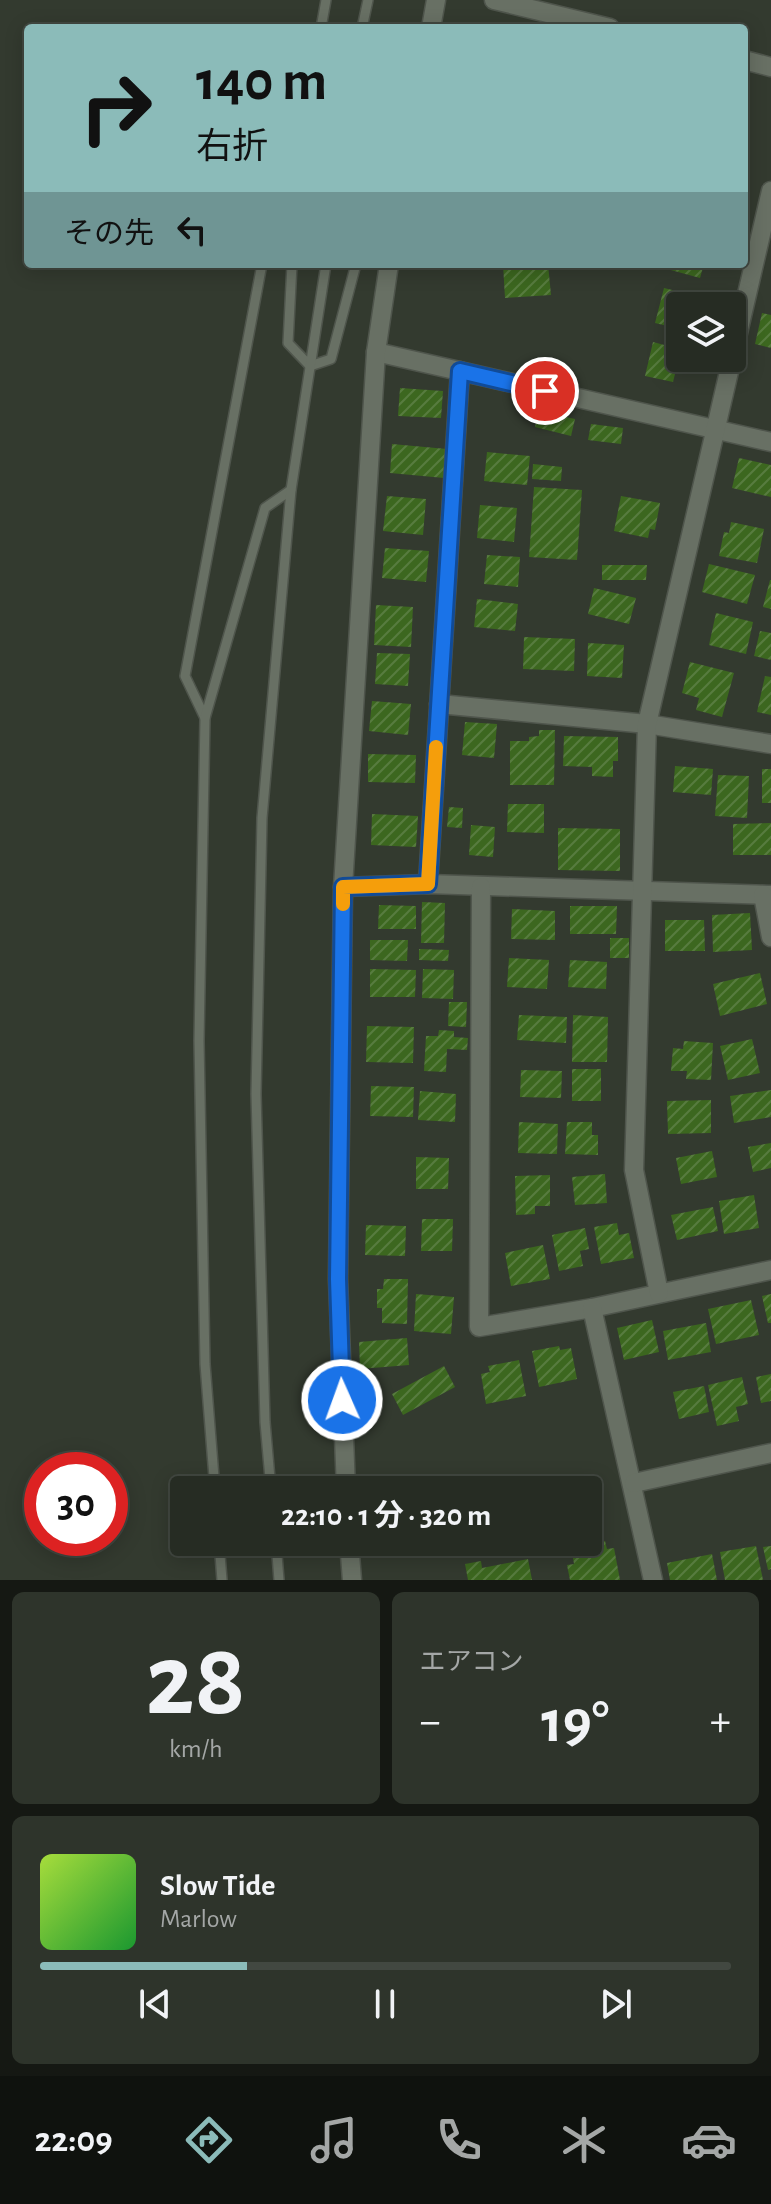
<!DOCTYPE html>
<html lang="ja">
<meta charset="utf-8">
<style>
body{margin:0;font-family:"Alegreya Sans","Noto Sans JP",sans-serif;background:#2e342b;color:#f1f3f6;height:100vh;display:flex;flex-direction:column;font-size:30px;white-space:nowrap}
*{box-sizing:border-box;margin:0}
p{font-size:26px;color:#a4a7a6}
.icon{flex:none;width:44px;height:44px;fill:none;stroke:currentColor;stroke-width:2;stroke-linecap:round;stroke-linejoin:round}
.map{position:relative;height:1580px;overflow:hidden}
.sheet{display:flex;flex-direction:column;gap:12px;padding:12px;background:#151813;flex:1}
.sheet>*{flex:none}
.guide{position:absolute;left:24px;top:24px;width:724px;height:244px;border-radius:8px;box-shadow:0 4px 20px #0003,0 0 0 2px #424841;background:#8bbbb9;color:#111;overflow:hidden}
.tools{position:absolute;left:666px;top:292px;display:grid;gap:16px}
.tools a{display:grid;place-items:center;width:80px;height:80px;border-radius:8px;background:#262c23;box-shadow:0 4px 20px #0003,0 0 0 2px #424841;font-size:40px}
.speed{position:absolute;left:24px;top:1452px;display:flex;gap:16px;font-size:40px;font-weight:700;text-align:center}
.speed>*{display:grid;place-content:center;width:104px;height:104px;border-radius:50%;background:#262c23;box-shadow:0 4px 20px #0003,0 0 0 2px #424841;line-height:1}
.speed .limit{border:12px solid #d22;background:#fff;color:#111}
.pin{position:absolute;display:grid;place-items:center;width:68px;height:68px;color:#fff;margin:-34px;border:4px solid #fff;border-radius:50%;box-shadow:0 2px 8px #0007}
.me{position:absolute;width:88px;margin:-44px;rotate:358deg;stroke-linejoin:round;filter:drop-shadow(0 0 6px #0008)}
.turn{display:flex;align-items:center;gap:28px;height:168px;padding:0 40px;font-size:36px}
.turn .icon{width:104px;height:104px;stroke-width:2.5}
.turn b{display:block;font-size:56px;line-height:68px}
.then{display:flex;align-items:center;height:76px;padding:0 40px;background:#0003;gap:16px;font-size:30px}
.big{font-size:60px;font-weight:700;line-height:1.1}
.sheet .widget{flex:1;display:flex;flex-direction:column;justify-content:center;gap:12px;min-width:0;padding:0 28px;border-radius:12px;background:#2e342b}
.sheet .dial{align-items:center;gap:0}
.dial b{font-size:104px;line-height:1}
.song{display:flex;align-items:center;gap:24px}
.cover{width:96px;height:96px;border-radius:12px;background:linear-gradient(135deg,hsl(80 70% 55%),hsl(130 70% 35%))}
.played{height:8px;border-radius:4px;background:linear-gradient(90deg,#8bbbb9 30%,#424841 30%)}
.keys{display:flex;justify-content:space-around;direction:ltr}
.heat{display:flex;justify-content:space-between;align-items:center;font-size:44px;direction:ltr}
.sheet .tiles{flex:1;display:grid;gap:12px;grid-template-columns:1fr 1fr}
.widget:last-child{grid-column:span 2}
.trip{position:absolute;left:170px;top:1476px;width:432px;height:80px;border-radius:8px;background:#262c23;box-shadow:0 4px 20px #0003,0 0 0 2px #424841;font-weight:700;line-height:80px;text-align:center}
.tabs{display:flex;height:128px;justify-content:space-around;align-items:center;background:#0f120e;color:#a4a7a6}
.tabs .icon{width:56px;height:56px}
.tabs .active{color:#8bbbb9}
.tabs b{font-size:36px;color:#f1f3f6}
.map>svg:first-child{display:block}
.building{fill:url(#building-hatch)}
.lines{fill:none;stroke-linecap:round;stroke-linejoin:round}
.service-casing{stroke:#4f554c;stroke-width:12}
.minor-casing{stroke:#4f554c;stroke-width:21}
.service{stroke:#687064;stroke-width:9}
.minor{stroke:#687064;stroke-width:18}
.route-casing{stroke:#114b97;stroke-width:20}
.route{stroke:#1a73e8;stroke-width:14}
.slow{stroke:#f59e0b;stroke-width:14}
</style>
<div class="map">
<svg width="771" height="1580" viewBox="0 0 771 1580">
<defs>
<pattern id="building-hatch" width="6" height="6" patternUnits="userSpaceOnUse" patternTransform="scale(2)"><rect width="6" height="6" fill="#3c671f"/><path d="M-1 1l2-2M0 6l6-6M5 7l2-2" fill="none" stroke="#577c3f"/></pattern>
</defs>
<rect width="100%" height="100%" fill="#333a2f"/>
<g class="building">
<polygon points="548,264 551,295 505,298 503,265"/>
<polygon points="668,264 704,264 700,278 667,269"/>
<polygon points="664,288 701,297 699,306 680,306 680,329 655,323"/>
<polygon points="762,313 771,315 771,348 755,344"/>
<polygon points="675,336 680,337 680,358 687,358 685,364 678,362 673,382 645,376 653,342 672,347"/>
<polygon points="400,388 443,391 441,418 398,416"/>
<polygon points="538,411 575,419 571,436 535,427"/>
<polygon points="591,424 623,428 621,444 588,440"/>
<polygon points="392,444 447,449 444,478 390,473"/>
<polygon points="487,452 530,456 527,485 484,481"/>
<polygon points="739,458 771,465 771,497 732,488"/>
<polygon points="533,464 562,467 561,481 532,479"/>
<polygon points="534,487 582,490 577,560 529,557"/>
<polygon points="387,496 426,499 423,535 383,531"/>
<polygon points="621,496 660,503 655,530 650,529 648,538 614,531"/>
<polygon points="480,505 517,508 514,542 477,538"/>
<polygon points="731,522 764,529 757,563 719,556 724,532 729,533"/>
<polygon points="385,548 429,551 426,582 382,578"/>
<polygon points="487,555 520,557 518,587 484,584"/>
<polygon points="709,564 755,575 747,604 702,592"/>
<polygon points="602,565 647,565 646,580 602,580"/>
<polygon points="770,580 771,580 771,609 763,607"/>
<polygon points="594,588 636,598 629,624 588,614"/>
<polygon points="477,599 518,604 515,631 474,627"/>
<polygon points="376,605 413,607 411,647 374,645"/>
<polygon points="716,613 753,622 746,654 709,645"/>
<polygon points="760,631 771,633 771,660 754,656"/>
<polygon points="524,637 575,639 574,671 523,669"/>
<polygon points="588,643 624,645 622,678 587,676"/>
<polygon points="377,653 410,654 408,686 375,684"/>
<polygon points="690,662 734,673 722,717 696,710 699,698 682,693"/>
<polygon points="765,676 771,677 771,715 757,712"/>
<polygon points="372,701 411,704 408,735 369,731"/>
<polygon points="465,722 497,724 494,758 462,755"/>
<polygon points="539,730 555,730 554,785 510,785 510,741 529,741 529,737 539,736"/>
<polygon points="564,736 618,737 618,761 613,761 613,777 592,776 592,767 563,766"/>
<polygon points="368,754 416,755 415,783 368,782"/>
<polygon points="675,766 713,769 711,795 673,792"/>
<rect x="762" y="769" width="9" height="34"/>
<polygon points="718,775 749,776 747,818 715,816"/>
<polygon points="508,804 544,804 544,833 507,832"/>
<polygon points="449,807 463,808 462,828 447,827"/>
<polygon points="372,814 418,816 416,847 371,845"/>
<polygon points="771,823 771,855 733,855 733,824"/>
<polygon points="471,825 495,827 493,857 469,855"/>
<polygon points="558,828 620,829 620,871 558,870"/>
<polygon points="422,902 445,903 444,943 421,943"/>
<polygon points="379,905 416,906 416,929 378,929"/>
<polygon points="570,906 617,906 616,934 570,934"/>
<polygon points="512,909 555,911 555,940 511,939"/>
<polygon points="750,913 752,950 713,952 712,915"/>
<polygon points="665,920 704,920 705,951 665,951"/>
<rect x="610" y="938" width="19" height="20"/>
<polygon points="370,940 408,940 407,961 370,960"/>
<polygon points="419,949 449,950 448,961 419,960"/>
<polygon points="509,958 549,960 547,989 507,987"/>
<polygon points="570,960 607,962 606,989 568,987"/>
<polygon points="370,969 416,970 415,997 370,997"/>
<polygon points="423,969 454,970 453,999 422,998"/>
<polygon points="760,973 767,1004 720,1016 713,984"/>
<polygon points="449,1002 467,1002 466,1027 448,1026"/>
<polygon points="519,1015 567,1017 566,1043 517,1040"/>
<polygon points="573,1015 608,1017 607,1062 572,1062"/>
<polygon points="367,1026 414,1027 413,1063 366,1062"/>
<polygon points="439,1030 454,1031 454,1037 468,1038 467,1050 447,1049 446,1072 424,1071 426,1036 438,1036"/>
<polygon points="752,1039 760,1073 728,1080 720,1046"/>
<polygon points="684,1041 713,1043 711,1080 686,1079 687,1071 671,1071 673,1048 683,1049"/>
<rect x="572" y="1069" width="29" height="32"/>
<polygon points="521,1070 562,1071 561,1098 520,1097"/>
<polygon points="371,1086 414,1087 413,1117 370,1116"/>
<polygon points="771,1090 771,1117 734,1123 730,1096"/>
<polygon points="420,1091 456,1094 455,1122 418,1120"/>
<polygon points="711,1100 711,1133 668,1134 667,1101"/>
<polygon points="519,1122 558,1124 557,1154 518,1153"/>
<polygon points="567,1122 592,1122 592,1135 598,1135 598,1155 565,1154"/>
<polygon points="771,1143 771,1168 753,1172 748,1147"/>
<polygon points="712,1151 717,1177 681,1184 676,1158"/>
<polygon points="416,1157 449,1158 448,1189 416,1189"/>
<polygon points="605,1174 607,1203 575,1205 572,1177"/>
<polygon points="550,1175 550,1206 535,1206 535,1214 516,1215 515,1176"/>
<polygon points="754,1195 759,1228 724,1234 719,1201"/>
<polygon points="713,1207 718,1231 677,1240 671,1215"/>
<polygon points="422,1219 453,1219 452,1251 421,1251"/>
<polygon points="617,1223 619,1235 629,1233 634,1258 601,1264 594,1227"/>
<polygon points="366,1225 406,1226 405,1256 365,1255"/>
<polygon points="585,1228 589,1249 580,1251 583,1266 559,1271 552,1235"/>
<polygon points="543,1245 550,1279 511,1286 505,1253"/>
<polygon points="384,1279 408,1279 407,1324 382,1323 382,1308 377,1308 377,1289 383,1289"/>
<polygon points="416,1294 454,1297 451,1334 414,1331"/>
<polygon points="771,1294 771,1323 768,1323 762,1296"/>
<polygon points="751,1300 759,1335 716,1344 708,1309"/>
<polygon points="652,1320 659,1352 624,1360 617,1328"/>
<polygon points="706,1323 711,1352 668,1360 663,1331"/>
<polygon points="407,1338 409,1365 360,1369 359,1342"/>
<polygon points="559,1346 560,1350 571,1348 577,1379 539,1387 532,1351"/>
<polygon points="519,1360 526,1396 486,1404 481,1374 490,1372 488,1366"/>
<polygon points="444,1366 455,1387 403,1415 392,1394"/>
<polygon points="771,1374 771,1401 761,1403 756,1377"/>
<polygon points="742,1377 748,1404 736,1407 739,1421 717,1426 708,1385"/>
<polygon points="704,1386 709,1412 679,1419 673,1392"/>
<polygon points="605,1541 607,1549 614,1548 620,1580 570,1580 567,1565 574,1564 571,1547"/>
<polygon points="756,1546 763,1580 725,1580 720,1552"/>
<polygon points="771,1546 771,1569 768,1570 763,1547"/>
<polygon points="712,1554 717,1580 670,1580 667,1563"/>
<polygon points="528,1559 532,1580 468,1580 465,1564 481,1561 482,1568"/>
</g>
<g class="lines">
<g class="service-casing">
<g id="service">
<polyline points="321,28 326,0"/>
<polyline points="362,28 368,0"/>
<polyline points="292,264 288,343 310,366 331,359 356,264"/>
<polyline points="205,718 185,676 262,264"/>
<polyline points="215,1490 205,1364 199,1041 205,718 265,508 291,490"/>
<polyline points="271,1490 265,1422 256,1094 262,818 291,490 326,264"/>
<polyline points="219,1542 222,1580"/>
<polyline points="276,1542 279,1580"/>
</g>
</g>
<g class="minor-casing">
<g id="minor">
<polyline points="494,0 610,28"/>
<polyline points="431,28 436,0"/>
<polyline points="744,60 771,67"/>
<polyline points="376,352 771,442"/>
<polyline points="439,704 647,724 771,744"/>
<polyline points="428,884 460,371"/>
<polyline points="343,887 428,884 771,895"/>
<polyline points="481,887 479,1327 592,1308 771,1270"/>
<polyline points="763,895 771,937"/>
<polyline points="659,1293 634,1170 647,724 771,191"/>
<polyline points="592,1308 653,1580"/>
<polyline points="634,1483 771,1453"/>
<polyline points="346,1490 338,1279 343,887 376,352 389,264"/>
<polyline points="349,1542 352,1580"/>
</g>
</g>
<use href="#service" class="service"/>
<use href="#minor" class="minor"/>
</g>
<g class="lines">
<g class="route-casing">
<polyline id="route" points="342,1400 338,1279 343,887 428,884 460,371 545,391"/>
</g>
<use href="#route" class="route"/>
<polyline class="slow" points="343,904 343,887 428,884 436,747"/>
</g>
</svg>
<div class="tools">
<a><svg class="icon" aria-label="layers" viewBox="0 0 24 24"><path d="M12 4l9 5-9 5-9-5zM3 14l9 5 9-5"/></svg></a>
</div>
<div class="speed"><div class="limit">30</div></div>
<div class="pin" style="left:545px;top:391px;background:#d93025"><svg class="icon" aria-label="arrive" viewBox="0 0 24 24"><path d="M6 21V4h12l-3 4 3 4H6"/></svg></div>
<svg class="me" style="left:342px;top:1400px" viewBox="-20 -20 40 40"><circle r="17" fill="#1a73e8" stroke="#fff" stroke-width="3"/><path d="M0-11L8 9 0 5-8 9z" fill="#fff"/></svg>
<div class="trip">22:10 · 1 分 · 320 m</div>
<div class="guide">
<div class="turn"><svg class="icon" aria-label="right" viewBox="0 0 24 24"><path d="M7 20v-9h11M14 6l5 5-5 5"/></svg><div><b>140 m</b>右折</div></div>
<div class="then">その先<svg class="icon" aria-label="left" viewBox="0 0 24 24"><path d="M17 20v-9H6M10 6l-5 5 5 5"/></svg></div>
</div>
</div>
<section class="sheet">
<div class="tiles">
<div class="widget dial"><b>28</b><p>km/h</p></div>
<div class="widget"><p>エアコン</p>
<div class="heat"><a>−</a><b class="big">19°</b><a>+</a></div>
</div>
<div class="widget">
<div class="song"><i class="cover"></i><div><b>Slow Tide</b><p>Marlow</p></div></div>
<div class="played"></div>
<div class="keys"><svg class="icon" aria-label="previous" viewBox="0 0 24 24"><path d="M18 5L8 12l10 7zM5 5v14"/></svg><svg class="icon" aria-label="pause" viewBox="0 0 24 24"><path d="M8 5v14M16 5v14"/></svg><svg class="icon" aria-label="next" viewBox="0 0 24 24"><path d="M6 5l10 7-10 7zM19 5v14"/></svg></div>
</div>
</div>
</section>
<nav class="tabs">
<b>22:09</b>
<svg class="icon active" aria-label="directions" viewBox="0 0 24 24"><path d="M12 3l9 9-9 9-9-9zM9 14v-3h6M13 9l2 2-2 2"/></svg>
<svg class="icon" aria-label="music" viewBox="0 0 24 24"><path d="M9 18V5l10-2v13"/><circle cx="6" cy="18" r="3"/><circle cx="16" cy="16" r="3"/></svg>
<svg class="icon" aria-label="phone" viewBox="0 0 24 24"><path d="M5 4h4l2 5-3 2q2 4 5 5l2-3 5 2v4C11 20 4 13 5 4z"/></svg>
<svg class="icon" aria-label="climate" viewBox="0 0 24 24"><path d="M12 3v18M4 7l16 10M4 17L20 7"/></svg>
<svg class="icon" aria-label="car" viewBox="0 0 24 24"><path d="M5 17H2v-5l4-1 3-4h7l3 4 3 1v5h-3M9 17h6M6 11h13"/><circle cx="7" cy="17" r="2"/><circle cx="17" cy="17" r="2"/></svg>
</nav>
